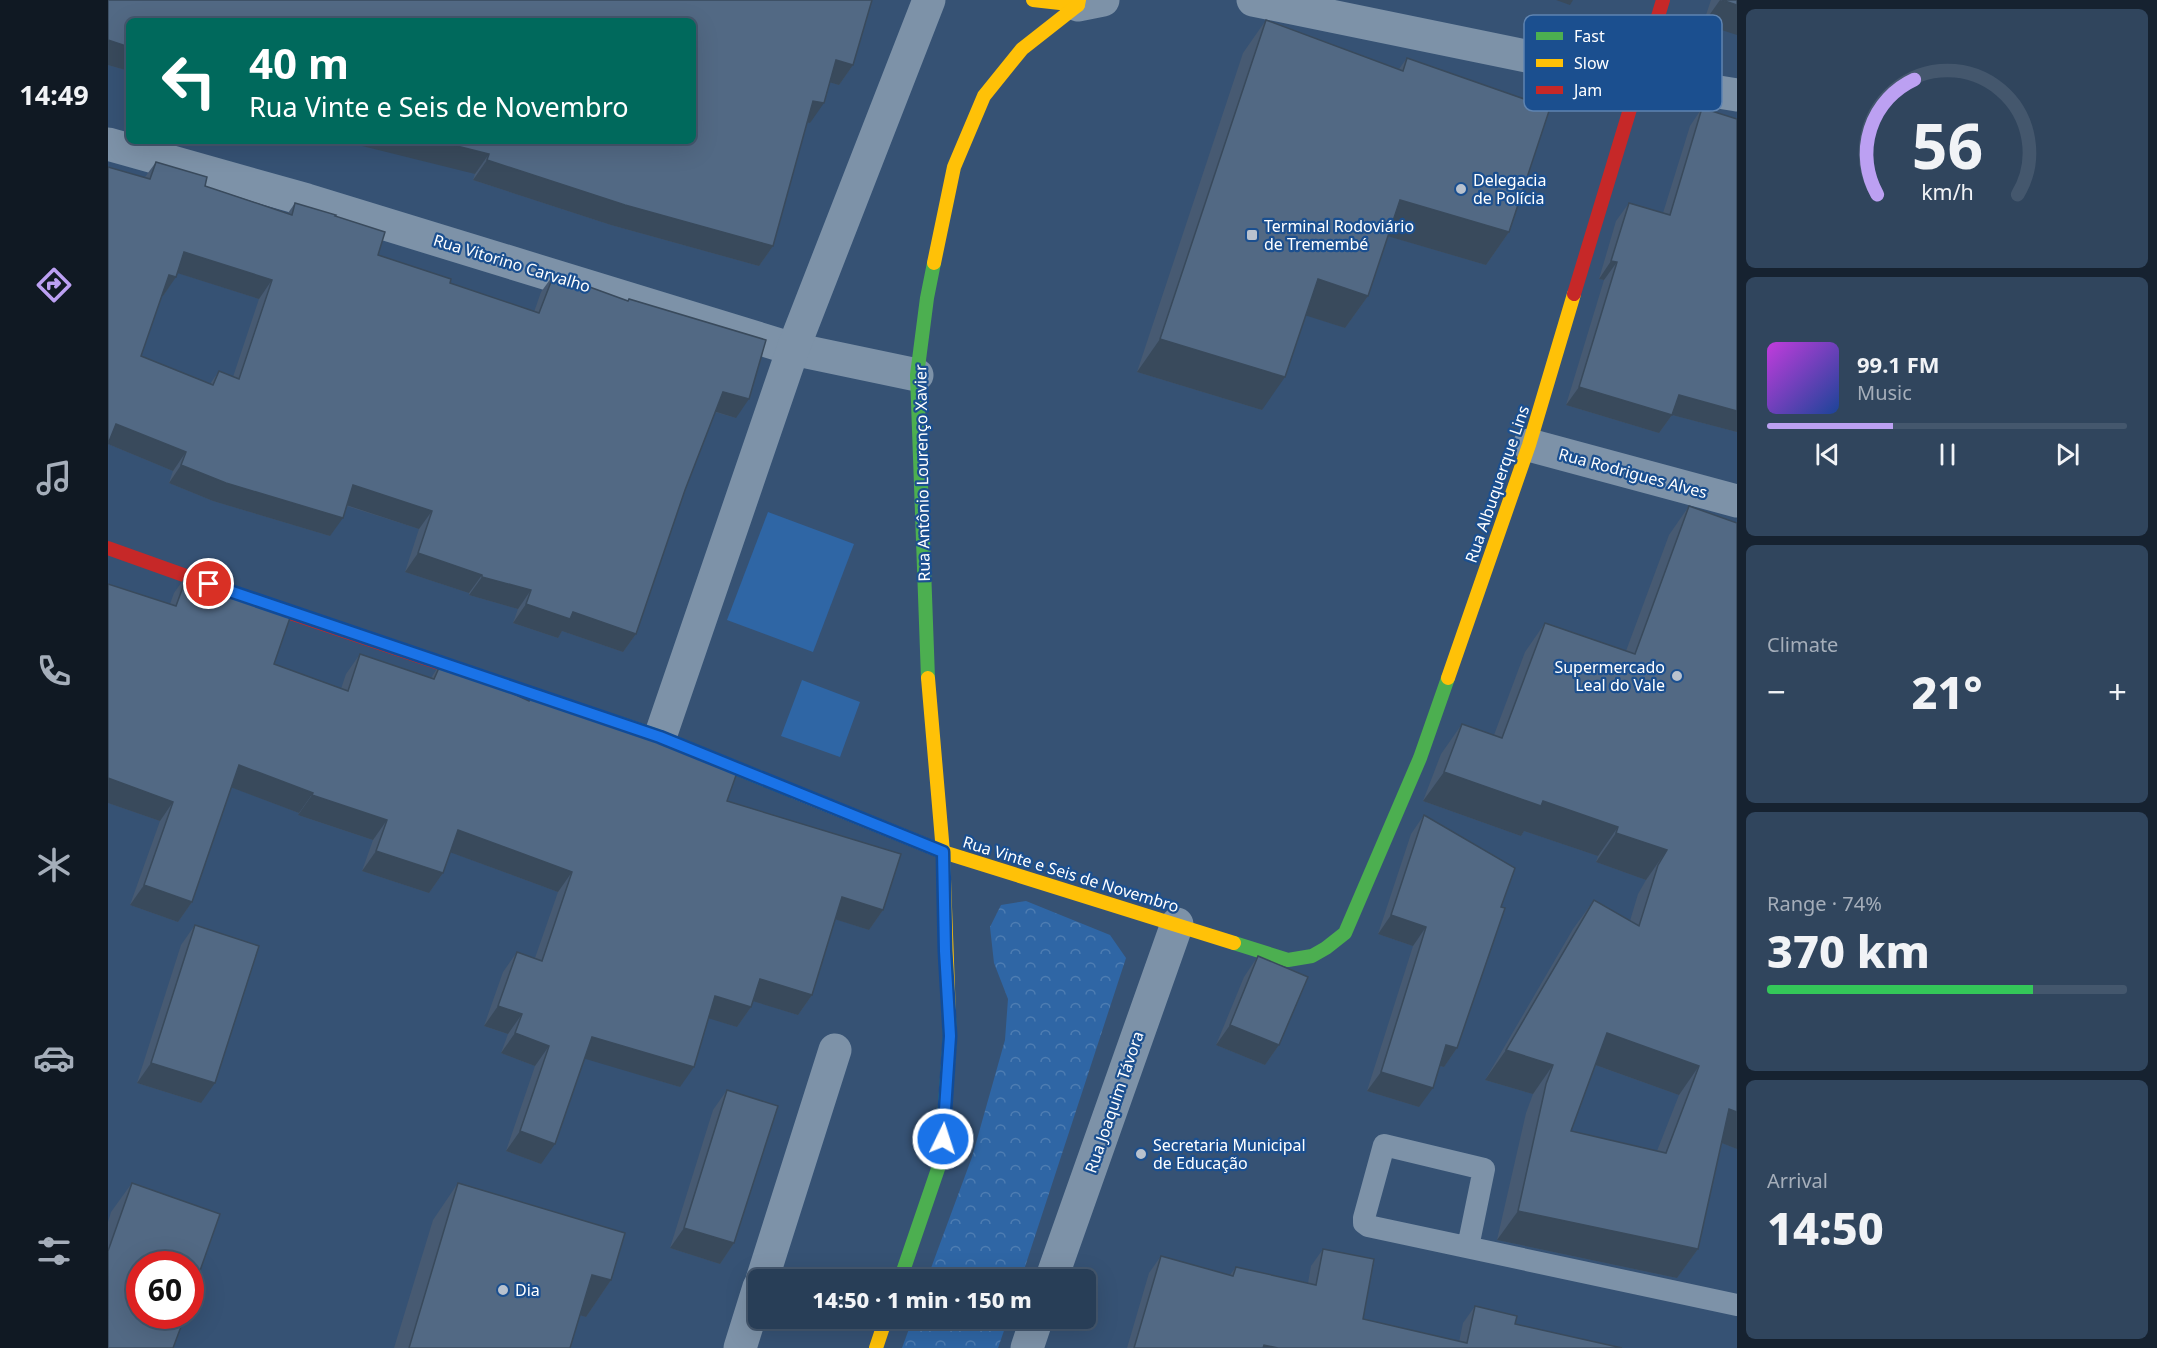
<!DOCTYPE html>
<meta charset="utf-8">
<style>
body{margin:0;font-family:"Noto Sans",sans-serif;background:#30455d;color:#f1f3f6;height:100vh;display:flex;flex-direction:column;font-size:22px;white-space:nowrap}
*{box-sizing:border-box;margin:0}
p{font-size:20px;color:#a5aeba}
.icon{flex:none;width:33px;height:33px;fill:none;stroke:currentColor;stroke-width:2;stroke-linecap:round;stroke-linejoin:round}
.map{position:relative;flex:1;overflow:hidden}
.side{display:flex;flex-direction:column;gap:9px;padding:9px;background:#162230;width:420px}
.side>*{flex:none}
.hud{position:absolute;left:18px;top:18px;width:570px;height:126px;border-radius:9px;box-shadow:0 6px 24px #0002,0 0 0 2px #44576d;background:#00695c;color:#fff;overflow:hidden}
.speed{position:absolute;left:18px;top:1251px;display:flex;gap:12px;font-size:30px;font-weight:700;text-align:center}
.speed>*{display:grid;place-content:center;width:78px;height:78px;border-radius:50%;background:#283e57;box-shadow:0 6px 24px #0002,0 0 0 2px #44576d;line-height:1}
.speed .limit{border:9px solid #d22;background:#fff;color:#111}
.pin{position:absolute;display:grid;place-items:center;width:51px;height:51px;color:#fff;margin:-26px;border:3px solid #fff;border-radius:50%;box-shadow:0 2px 6px #0007}
.me{position:absolute;width:66px;margin:-33px;rotate:4deg;stroke-linejoin:round;filter:drop-shadow(0 0 4px #0008)}
.turn{display:flex;align-items:center;gap:21px;height:126px;padding:0 24px;font-size:27px}
.turn .icon{width:78px;height:78px;stroke-width:2.5}
.turn b{display:block;font-size:42px;line-height:51px}
.big{font-size:45px;font-weight:800;line-height:1.1}
.side .card{flex:1;display:flex;flex-direction:column;justify-content:center;gap:9px;min-width:0;padding:0 21px;border-radius:9px;background:#30455d}
.side .dial{align-items:center;gap:0}
.dial svg{height:156px;overflow:visible;fill:none;stroke:#44576d;stroke-width:7;stroke-linecap:round;text-anchor:middle}
.dial text{fill:#f1f3f6;stroke:none}
.song{display:flex;align-items:center;gap:18px}
.cover{width:72px;height:72px;border-radius:9px;background:linear-gradient(135deg,hsl(290 70% 55%),hsl(220 70% 35%))}
.played{height:6px;border-radius:3px;background:linear-gradient(90deg,#bca0f2 35%,#44576d 35%)}
.keys{display:flex;justify-content:space-around;direction:ltr}
.heat{display:flex;justify-content:space-between;align-items:center;font-size:33px;direction:ltr}
.charge{height:9px;border-radius:4px;background:linear-gradient(90deg,#34c759 74%,#44576d 0)}
.trip{position:absolute;left:640px;top:1269px;width:348px;height:60px;border-radius:9px;background:#283e57;box-shadow:0 6px 24px #0002,0 0 0 2px #44576d;font-weight:800;line-height:60px;text-align:center}
main{display:flex;flex:1;min-height:0}
.dock{display:flex;flex-direction:column;width:108px;justify-content:space-around;align-items:center;background:#101923;color:#a5aeba}
.dock .icon{width:42px;height:42px}
.dock .selected{color:#bca0f2}
.dock b{font-size:27px;color:#f1f3f6}
.map>svg:first-child{display:block}
.grass{fill:#2f66a5}
.park{fill:url(#park-crowns)}
.lines{fill:none;stroke-linecap:round;stroke-linejoin:round}
.lane{stroke:#7d92a8;stroke-width:22}
.street{stroke:#7d92a8;stroke-width:33}
.fast{stroke:#4caf50;stroke-width:14}
.slow{stroke:#ffc107;stroke-width:14}
.jam{stroke:#c62828;stroke-width:14}
.wall{fill:#475a72;fill-rule:evenodd}
.shaded-wall{fill:#394a5c}
.building{fill:#526984;stroke:#394a5c;stroke-width:1.5;fill-rule:evenodd}
.route-casing{stroke:#114b97;stroke-width:15}
.route{stroke:#1a73e8;stroke-width:10}
.poi-dot{fill:#b9c2ce;stroke:#1b4f8f;stroke-width:2}
.labels{text-anchor:middle;stroke-width:4.5;stroke-linejoin:round;paint-order:stroke}
.poi-label{font-size:16px;fill:#fff;stroke:#1b4f8f;text-anchor:start}
.street-label{font-size:16px;fill:#fff;stroke:#1b4f8f}
.key{fill:#1b4f8f;stroke:#5f84b1;stroke-width:1.5}
.key-label{font-size:16px;fill:#fff}
</style>
<main>
<nav class="dock">
<b>14:49</b>
<svg class="icon selected" aria-label="directions" viewBox="0 0 24 24"><path d="M12 3l9 9-9 9-9-9zM9 14v-3h6M13 9l2 2-2 2"/></svg>
<svg class="icon" aria-label="music" viewBox="0 0 24 24"><path d="M9 18V5l10-2v13"/><circle cx="6" cy="18" r="3"/><circle cx="16" cy="16" r="3"/></svg>
<svg class="icon" aria-label="phone" viewBox="0 0 24 24"><path d="M5 4h4l2 5-3 2q2 4 5 5l2-3 5 2v4C11 20 4 13 5 4z"/></svg>
<svg class="icon" aria-label="climate" viewBox="0 0 24 24"><path d="M12 3v18M4 7l16 10M4 17L20 7"/></svg>
<svg class="icon" aria-label="car" viewBox="0 0 24 24"><path d="M5 17H2v-5l4-1 3-4h7l3 4 3 1v5h-3M9 17h6M6 11h13"/><circle cx="7" cy="17" r="2"/><circle cx="17" cy="17" r="2"/></svg>
<svg class="icon" aria-label="filters" viewBox="0 0 24 24"><path d="M4 7h16M4 17h16"/><circle cx="9" cy="7" r="2"/><circle cx="15" cy="17" r="2"/></svg>
</nav>
<div class="map">
<svg width="1629" height="1348" viewBox="0 0 1629 1348">
<defs>
<pattern id="park-crowns" width="20" height="18" patternUnits="userSpaceOnUse" patternTransform="scale(1.5)"><rect width="20" height="18" fill="#2f66a5"/><path d="M2 6a3 3 0 1 1 6 0M12 15a3 3 0 1 1 6 0" fill="none" stroke="#4e7db2"/></pattern>
</defs>
<rect width="100%" height="100%" fill="#365274"/>
<g class="grass">
<polygon points="660,512 746,544 705,652 619,620"/>
<polygon points="694,680 752,702 732,757 673,736"/>
</g>
<g class="park">
<polygon points="918,901 1002,935 1018,958 913,1279 819,1279 864,1157 897,1040 900,999 886,963 882,927 893,905"/>
<polygon points="805,1318 900,1318 900,1319 890,1348 794,1348"/>
</g>
<g class="lines">
<polyline class="lane" points="1360,1247 1376,1169 1276,1145 1256,1218 1256,1223 1260,1226 1629,1305"/>
<g class="street">
<polyline points="1145,0 1530,79 1629,95"/>
<polyline points="970,5 995,0"/>
<polyline points="0,144 199,200 685,349 809,375"/>
<polyline points="1421,445 1629,501"/>
<polyline points="552,737 685,349 821,0"/>
<polyline points="654,1280 727,1050"/>
<polyline points="943,1280 1069,924"/>
<polyline points="632,1348 651,1287"/>
<polyline points="919,1348 929,1318"/>
</g>
<g class="fast">
<polyline points="820,678 809,375 819,298 826,263"/>
<polyline points="453,704 552,737 687,792"/>
<polyline points="1126,943 1180,960 1204,956 1218,948 1237,933 1312,758 1340,678"/>
<polyline points="792,1280 833,1160 842,1036 841,1016"/>
</g>
<g class="slow">
<polyline points="925,0 970,5"/>
<polyline points="826,263 846,167 876,96 914,49 970,5 971,0"/>
<polyline points="820,678 835,852 841,1016"/>
<polyline points="1340,678 1421,445 1466,294"/>
<polyline points="687,792 835,852 1126,943"/>
<polyline points="768,1348 778,1318"/>
</g>
<g class="jam">
<polyline points="1466,294 1555,0"/>
<polyline points="0,548 182,613 453,704"/>
</g>
</g>
<g class="wall">
<polygon points="0,0 745,65 731,85 722,82 702,123 699,122 665,246 651,266 503,225 365,180 367,174 21,21 21,71 0,65"/>
<polygon points="1603,0 1629,0 1595,24"/>
<polygon points="1158,20 1291,69 1299,58 1401,232 1378,265 1280,236 1260,296 1237,328 1198,315 1154,410 1029,372 1135,53"/>
<polygon points="1594,108 1629,119 1629,432 1564,415 1551,433 1458,405 1496,280 1491,279 1508,221 1521,203 1555,213 1582,126"/>
<path d="M 48,162 L 97,186 L 180,213 L 187,203 L 227,216 L 270,255 L 342,283 L 426,312 L 433,292 L 446,274 L 519,301 L 521,299 L 628,418 L 607,412 L 577,490 L 528,634 L 515,652 L 454,631 L 450,638 L 405,623 L 410,609 L 361,595 L 361,593 L 297,572 L 311,529 L 239,506 L 222,536 L 105,501 L 61,483 L 65,471 L 0,444 L 37,177 ZM 70,273 L 151,299 L 125,377 L 111,371 L 102,384 L 33,356 L 54,295 L 55,296 Z"/>
<path d="M 1581,506 L 1629,523 L 1629,1149 L 1614,1143 L 1590,1249 L 1569,1278 L 1389,1240 L 1418,1113 L 1425,1094 L 1377,1080 L 1465,929 L 1486,900 L 1522,921 L 1530,894 L 1538,880 L 1488,862 L 1490,856 L 1416,831 L 1413,836 L 1315,801 L 1333,754 L 1354,724 L 1386,735 L 1417,652 L 1437,623 L 1518,651 L 1561,535 ZM 1487,1065 L 1571,1095 L 1549,1151 L 1463,1131 Z"/>
<polygon points="80,573 166,664 233,689 238,674 252,654 323,678 334,661 418,700 424,691 544,736 546,733 619,801 775,910 761,930 727,919 704,995 690,1015 645,1001 643,1007 629,1027 601,1018 572,1087 477,1058 433,1164 398,1151 427,1066 393,1053 400,1034 376,1026 395,972 409,952 427,958 450,892 342,852 335,873 321,893 254,871 265,840 190,815 191,813 123,787 84,902 70,922 22,905 52,821 0,803 0,584 62,604 66,593"/>
<polygon points="1316,815 1393,907 1349,1048 1336,1067 1331,1066 1311,1107 1259,1091 1305,946 1270,934 1303,834"/>
<polygon points="87,925 93,1103 29,1083 73,945"/>
<polygon points="1150,956 1171,1045 1157,1065 1108,1045 1136,977"/>
<polygon points="619,1090 626,1243 612,1264 562,1248 605,1110"/>
<polygon points="24,1183 0,1348 0,1222 3,1212"/>
<polygon points="350,1183 503,1280 478,1317 472,1315 462,1348 286,1348 325,1220"/>
<polygon points="1215,1249 1255,1319 1351,1342 1355,1323 1367,1306 1407,1324 1514,1348 1019,1348 1041,1273 1053,1256 1122,1275 1128,1267 1200,1283 1203,1266"/>
</g>
<g class="shaded-wall">
<polygon points="1448,0 1465,0 1462,5"/>
<polygon points="1612,0 1629,5 1629,35 1595,24"/>
<polygon points="0,40 21,47 21,71 0,65"/>
<polygon points="728,60 745,65 731,85 714,80"/>
<polygon points="705,101 716,103 702,123 691,121"/>
<polygon points="234,141 329,141 381,154 367,174"/>
<polygon points="379,160 665,246 651,266 503,225 365,180"/>
<polygon points="1292,200 1401,232 1378,265 1269,233"/>
<polygon points="76,252 164,280 151,299 63,271"/>
<polygon points="1503,261 1509,262 1496,280 1491,279"/>
<polygon points="61,275 68,277 55,296 48,293"/>
<polygon points="1210,279 1260,296 1237,328 1187,312"/>
<polygon points="1052,339 1177,377 1154,410 1029,372"/>
<polygon points="1471,387 1571,395 1629,411 1629,432 1564,415 1551,433 1458,405"/>
<polygon points="615,392 641,399 628,418 602,410"/>
<polygon points="8,424 78,452 65,471 0,444"/>
<polygon points="73,465 235,518 222,536 105,501 61,483"/>
<polygon points="245,485 324,511 311,529 232,503"/>
<polygon points="310,553 374,575 361,593 297,572"/>
<polygon points="374,577 423,590 410,609 361,595"/>
<polygon points="418,604 465,612 528,634 515,652 454,631 450,638 405,623"/>
<polygon points="131,765 205,793 191,813 117,785"/>
<polygon points="1336,772 1435,801 1510,827 1490,856 1416,831 1413,836 1315,801"/>
<polygon points="0,778 65,802 52,821 0,803"/>
<polygon points="204,795 279,820 265,840 190,815"/>
<polygon points="350,830 464,872 450,892 336,850"/>
<polygon points="1508,833 1559,850 1538,880 1488,862"/>
<polygon points="268,851 335,873 321,893 254,871"/>
<polygon points="36,885 84,902 70,922 22,905"/>
<polygon points="734,897 775,910 761,930 720,917"/>
<polygon points="1283,915 1318,927 1305,946 1270,934"/>
<polygon points="652,979 704,995 690,1015 638,999"/>
<polygon points="607,996 643,1007 629,1027 593,1016"/>
<polygon points="390,1006 414,1014 400,1034 376,1026"/>
<polygon points="1122,1025 1171,1045 1157,1065 1108,1045"/>
<polygon points="407,1033 441,1046 427,1066 393,1053"/>
<polygon points="1499,1033 1591,1066 1571,1095 1479,1062"/>
<polygon points="484,1037 586,1067 572,1087 471,1057"/>
<polygon points="1338,1045 1349,1048 1336,1067 1324,1064"/>
<polygon points="1398,1050 1445,1065 1425,1094 1377,1080"/>
<polygon points="43,1063 107,1083 93,1103 29,1083"/>
<polygon points="1273,1072 1325,1088 1311,1107 1259,1091"/>
<polygon points="1621,1109 1629,1112 1629,1149 1601,1138"/>
<polygon points="412,1131 447,1144 433,1164 398,1151"/>
<polygon points="1410,1211 1590,1249 1569,1278 1389,1240"/>
<polygon points="576,1228 626,1243 612,1264 562,1248"/>
<polygon points="484,1275 503,1280 478,1317 458,1311"/>
<polygon points="1156,1345 1170,1348 1154,1348"/>
</g>
<g class="building">
<polygon points="0,0 764,0 745,65 728,60 716,103 705,101 665,246 517,205 379,160 381,154 329,141 585,141 585,21 21,21 21,47 0,40"/>
<polygon points="1614,0 1629,0 1629,5"/>
<polygon points="1158,20 1295,71 1299,58 1442,108 1401,232 1292,200 1260,296 1210,279 1177,377 1052,339"/>
<polygon points="1594,108 1629,119 1629,411 1571,395 1564,415 1471,387 1509,262 1503,261 1521,203 1562,215"/>
<path d="M 48,162 L 99,177 L 97,186 L 184,215 L 187,203 L 228,215 L 227,216 L 277,232 L 270,255 L 343,279 L 342,283 L 431,313 L 446,274 L 520,301 L 521,299 L 658,340 L 641,399 L 615,392 L 577,490 L 528,634 L 465,612 L 462,619 L 418,604 L 423,590 L 374,577 L 374,575 L 310,553 L 324,511 L 245,485 L 235,518 L 118,483 L 73,465 L 78,452 L 8,424 L 0,444 L 0,167 L 42,179 ZM 76,252 L 164,280 L 131,379 L 111,371 L 105,385 L 33,356 L 61,275 L 68,277 Z"/>
<path d="M 1581,506 L 1629,523 L 1629,1112 L 1621,1109 L 1590,1249 L 1410,1211 L 1438,1084 L 1445,1065 L 1398,1050 L 1486,900 L 1531,926 L 1550,865 L 1559,850 L 1508,833 L 1510,827 L 1435,801 L 1433,806 L 1336,772 L 1354,724 L 1394,738 L 1437,623 L 1527,654 ZM 1499,1033 L 1591,1066 L 1558,1153 L 1463,1131 Z"/>
<polygon points="80,573 185,609 166,664 240,691 252,654 326,679 334,661 421,701 424,691 545,736 546,733 632,764 619,801 793,854 775,910 734,897 704,995 652,979 643,1007 607,996 586,1067 484,1037 447,1144 412,1131 441,1046 407,1033 414,1014 390,1006 409,952 434,961 464,872 350,830 335,873 268,851 279,820 204,795 205,793 131,765 84,902 36,885 65,802 0,778 0,584 68,606"/>
<polygon points="1316,815 1407,868 1393,907 1397,908 1349,1048 1338,1045 1325,1088 1273,1072 1318,927 1283,915"/>
<polygon points="87,925 151,946 107,1083 43,1063"/>
<polygon points="1150,956 1200,977 1171,1045 1122,1025"/>
<polygon points="619,1090 670,1106 626,1243 576,1228"/>
<polygon points="24,1183 112,1214 82,1299 82,1264 32,1264 32,1316 77,1316 65,1348 0,1348 0,1251"/>
<polygon points="350,1183 517,1233 503,1280 484,1275 462,1348 301,1348"/>
<polygon points="1215,1249 1266,1259 1255,1319 1359,1343 1367,1306 1409,1316 1407,1324 1514,1348 1170,1348 1156,1345 1155,1348 1026,1348 1053,1256 1125,1276 1128,1267 1208,1285"/>
</g>
<g class="lines">
<g class="route-casing">
<polyline id="route" points="101,584 552,737 835,852 837,951 842,1036 835,1139"/>
</g>
<use href="#route" class="route"/>
</g>
<g class="poi-dot">
<circle cx="1353" cy="189" r="6"/>
<rect x="1138" y="229" width="12" height="12" rx="3"/>
<circle cx="1569" cy="676" r="6"/>
<circle cx="1033" cy="1154" r="6"/>
<circle cx="395" cy="1290" r="6"/>
</g>
<g class="labels">
<g class="poi-label">
<text x="1365" y="186">Delegacia<tspan x="1365" dy="18">de Polícia</tspan></text>
<text x="1156" y="232">Terminal Rodoviário<tspan x="1156" dy="18">de Tremembé</tspan></text>
<text x="1557" y="673" text-anchor="end">Supermercado<tspan x="1557" dy="18">Leal do Vale</tspan></text>
<text x="1045" y="1151">Secretaria Municipal<tspan x="1045" dy="18">de Educação</tspan></text>
<text x="407" y="1296">Dia</text>
</g>
<g class="street-label">
<text transform="translate(404 263) rotate(17)" y="6">Rua Vitorino Carvalho</text>
<text transform="translate(814 473) rotate(-91)" y="6">Rua Antônio Lourenço Xavier</text>
<text transform="translate(1525 473) rotate(15)" y="6">Rua Rodrigues Alves</text>
<text transform="translate(1389 484) rotate(-71)" y="6">Rua Albuquerque Lins</text>
<text transform="translate(963 874) rotate(17)" y="6">Rua Vinte e Seis de Novembro</text>
<text transform="translate(1006 1102) rotate(-71)" y="6">Rua Joaquim Távora</text>
</g>
</g>
<rect x="1416" y="15" width="198" height="96" rx="9" class="key"/>
<rect x="1428" y="32" width="27" height="8" fill="#4caf50"/>
<rect x="1428" y="59" width="27" height="8" fill="#ffc107"/>
<rect x="1428" y="86" width="27" height="8" fill="#c62828"/>
<g class="key-label">
<text x="1466" y="42">Fast</text>
<text x="1466" y="69">Slow</text>
<text x="1466" y="96">Jam</text>
</g>
</svg>
<div class="speed"><div class="limit">60</div></div>
<div class="pin" style="left:101px;top:584px;background:#d93025"><svg class="icon" aria-label="arrive" viewBox="0 0 24 24"><path d="M6 21V4h12l-3 4 3 4H6"/></svg></div>
<svg class="me" style="left:835px;top:1139px" viewBox="-20 -20 40 40"><circle r="17" fill="#1a73e8" stroke="#fff" stroke-width="3"/><path d="M0-11L8 9 0 5-8 9z" fill="#fff"/></svg>
<div class="trip">14:50 · 1 min · 150 m</div>
<div class="hud">
<div class="turn"><svg class="icon" aria-label="left" viewBox="0 0 24 24"><path d="M17 20v-9H6M10 6l-5 5 5 5"/></svg><div><b>40 m</b>Rua Vinte e Seis de Novembro</div></div>
</div>
</div>
<section class="side">
<div class="card dial"><svg viewBox="0 0 100 80">
<path d="M14 69A42 42 0 1 1 86 69"/>
<path d="M14 69A42 42 0 0 1 33 10" stroke="#bca0f2"/>
<text x="50" y="56" font-size="32" font-weight="700">56</text>
<text x="50" y="72" font-size="11">km/h</text>
</svg></div>
<div class="card">
<div class="song"><i class="cover"></i><div><b>99.1 FM</b><p>Music</p></div></div>
<div class="played"></div>
<div class="keys"><svg class="icon" aria-label="previous" viewBox="0 0 24 24"><path d="M18 5L8 12l10 7zM5 5v14"/></svg><svg class="icon" aria-label="pause" viewBox="0 0 24 24"><path d="M8 5v14M16 5v14"/></svg><svg class="icon" aria-label="next" viewBox="0 0 24 24"><path d="M6 5l10 7-10 7zM19 5v14"/></svg></div>
</div>
<div class="card"><p>Climate</p>
<div class="heat"><a>−</a><b class="big">21°</b><a>+</a></div>
</div>
<div class="card"><p>Range · 74%</p><b class="big">370 km</b><div class="charge"></div></div>
<div class="card"><p>Arrival</p><b class="big">14:50</b></div>
</section>
</main>
